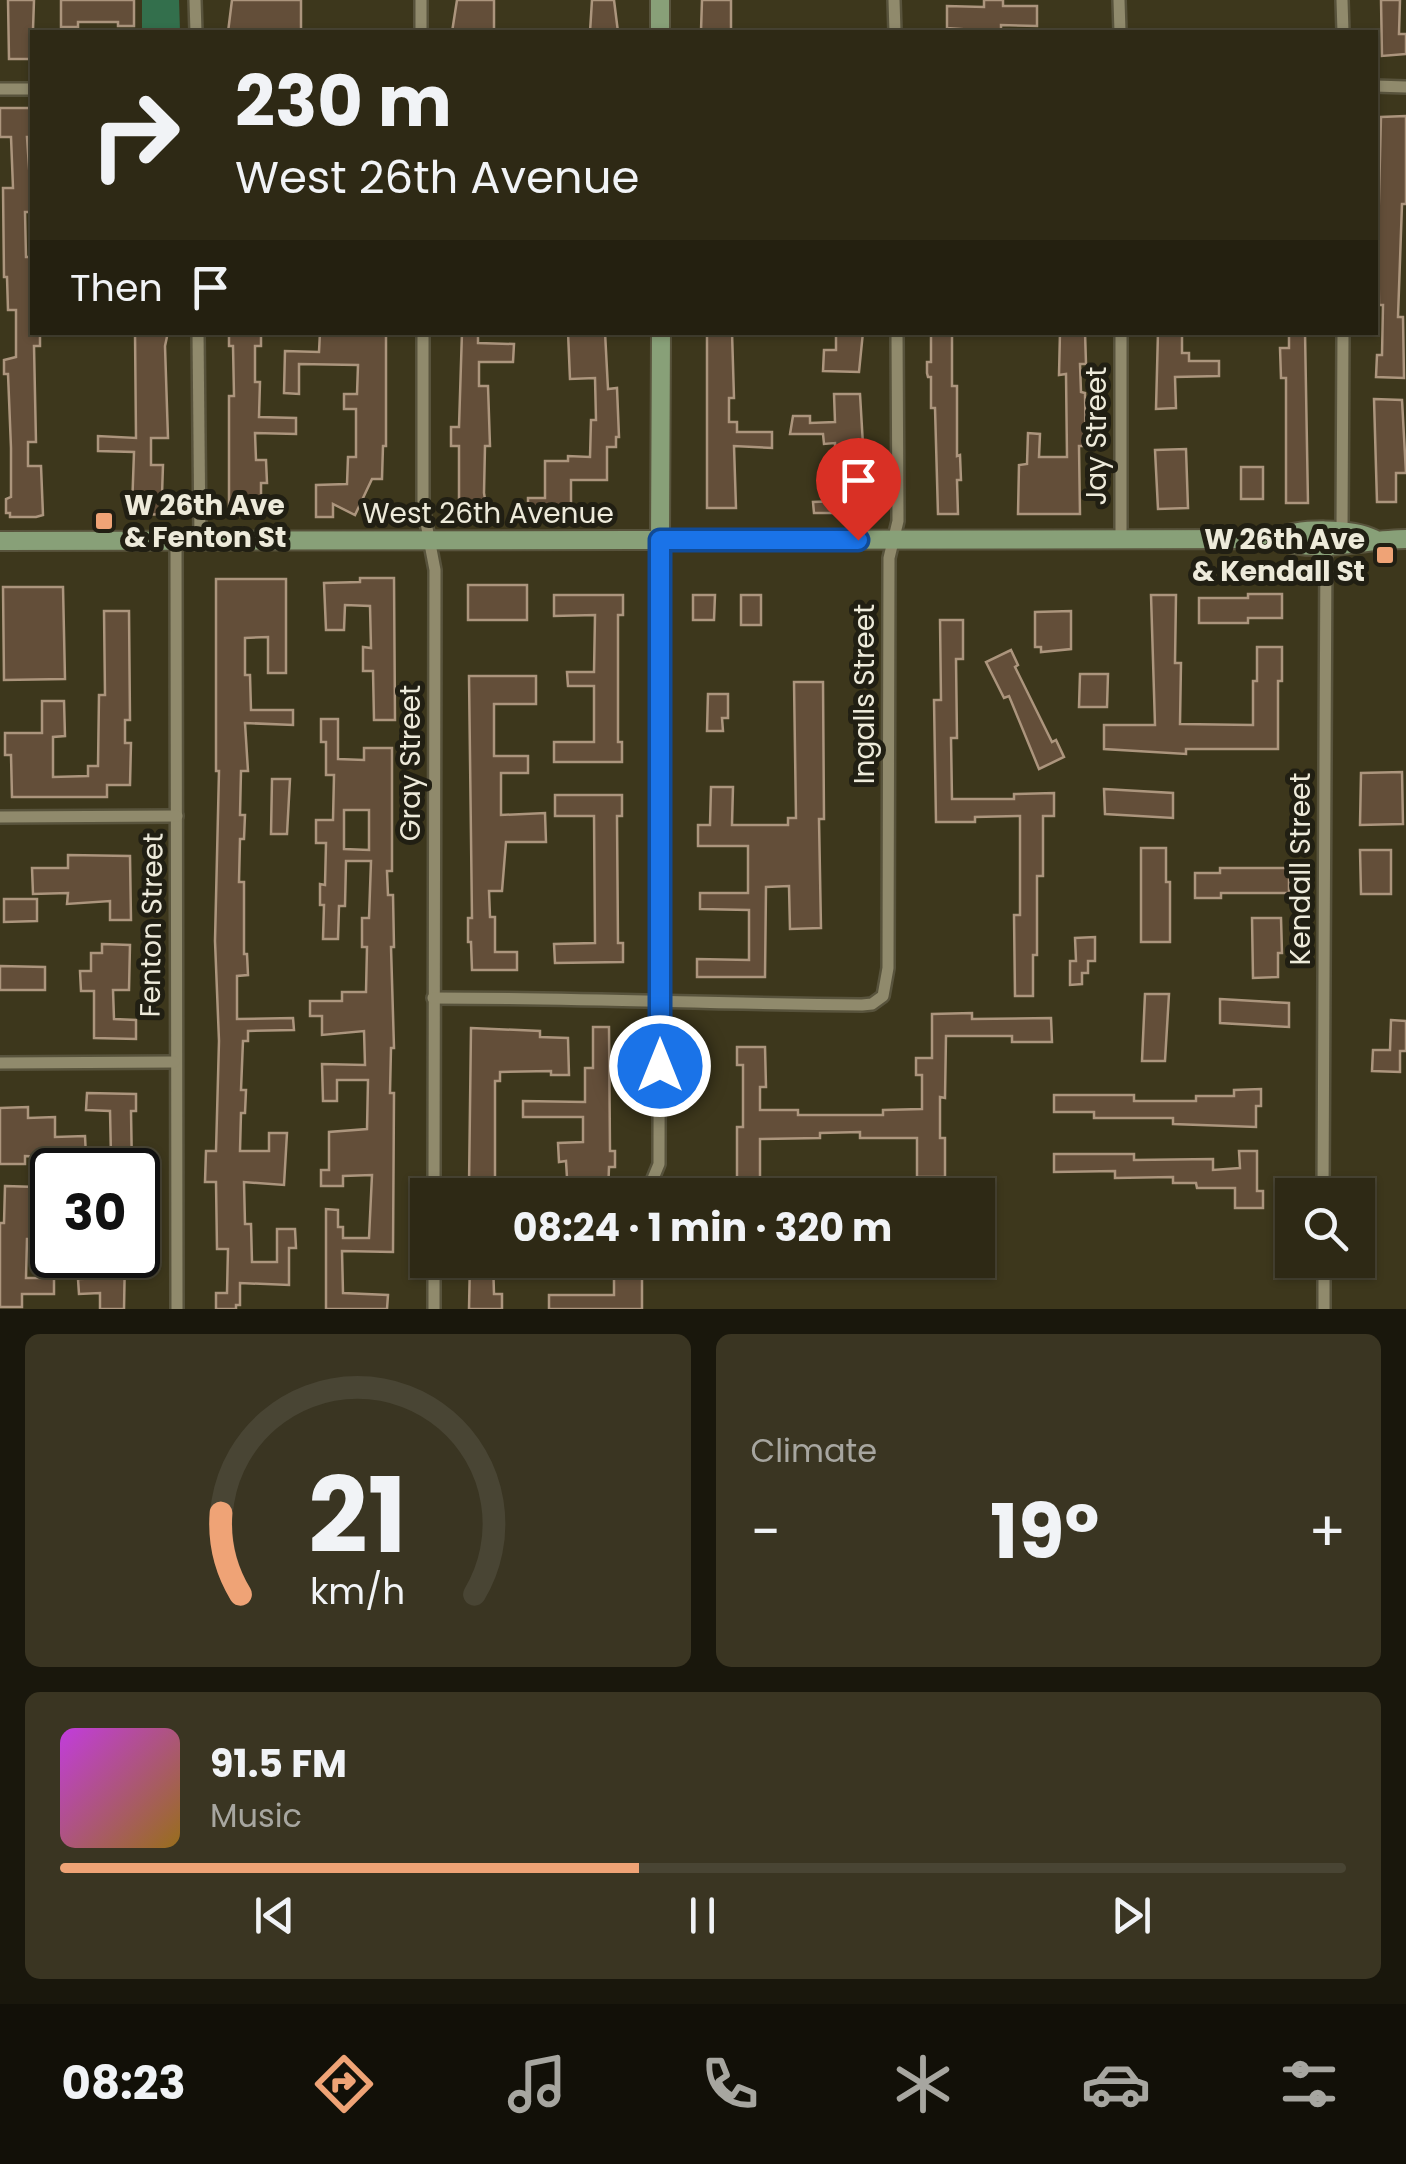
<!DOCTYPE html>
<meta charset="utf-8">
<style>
body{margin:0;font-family:Poppins,sans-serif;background:#3a3522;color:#f1f3f6;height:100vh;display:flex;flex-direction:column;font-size:38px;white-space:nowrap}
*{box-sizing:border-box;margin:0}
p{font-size:32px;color:#a7a6a0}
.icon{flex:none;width:55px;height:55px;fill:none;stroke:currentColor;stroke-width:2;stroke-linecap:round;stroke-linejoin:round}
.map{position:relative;height:1309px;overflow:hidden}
.side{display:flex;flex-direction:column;gap:25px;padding:25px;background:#19170c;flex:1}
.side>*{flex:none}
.top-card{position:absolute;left:30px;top:30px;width:1348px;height:305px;border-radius:0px;box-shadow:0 2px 8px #0004,0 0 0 2px #494534;background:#2e2915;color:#f1f3f6;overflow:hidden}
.tools{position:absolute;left:1275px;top:1178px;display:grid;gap:20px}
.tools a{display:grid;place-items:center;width:100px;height:100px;border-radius:0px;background:#2e2915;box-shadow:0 2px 8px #0004,0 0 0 2px #494534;font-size:50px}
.speed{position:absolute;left:30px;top:1148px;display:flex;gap:20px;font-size:50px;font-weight:700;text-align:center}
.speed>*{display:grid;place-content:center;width:130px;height:130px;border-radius:50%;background:#2e2915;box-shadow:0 2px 8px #0004,0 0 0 2px #494534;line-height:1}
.speed .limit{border:5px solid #111;border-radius:15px;background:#fff;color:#111}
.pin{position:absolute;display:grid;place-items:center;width:85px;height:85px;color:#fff;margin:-102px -42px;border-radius:50% 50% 50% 0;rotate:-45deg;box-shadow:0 0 10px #0007}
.pin .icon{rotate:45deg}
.me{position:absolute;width:110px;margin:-55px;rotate:0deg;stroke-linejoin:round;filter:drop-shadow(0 0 8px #0008)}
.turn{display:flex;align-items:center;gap:35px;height:210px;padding:0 40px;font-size:45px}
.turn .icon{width:130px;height:130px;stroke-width:2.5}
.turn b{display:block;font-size:70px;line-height:85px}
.then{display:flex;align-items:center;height:95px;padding:0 40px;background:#0003;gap:20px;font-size:38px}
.big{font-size:75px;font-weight:700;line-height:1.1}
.side .widget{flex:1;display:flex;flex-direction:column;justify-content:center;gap:15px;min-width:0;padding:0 35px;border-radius:15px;background:#3a3522}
.side .dial{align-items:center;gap:0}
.dial svg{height:260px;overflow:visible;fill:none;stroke:#494534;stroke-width:7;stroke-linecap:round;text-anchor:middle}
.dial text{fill:#f1f3f6;stroke:none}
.song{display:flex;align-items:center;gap:30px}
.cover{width:120px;height:120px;border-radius:15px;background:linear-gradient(135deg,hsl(290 70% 55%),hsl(40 70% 35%))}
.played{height:10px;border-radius:5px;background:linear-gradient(90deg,#efa376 45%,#494534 45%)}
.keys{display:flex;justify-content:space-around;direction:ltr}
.heat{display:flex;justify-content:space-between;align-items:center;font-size:55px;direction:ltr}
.side .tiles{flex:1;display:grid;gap:25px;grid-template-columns:1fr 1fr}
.widget:last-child{grid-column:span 2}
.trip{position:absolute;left:410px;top:1178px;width:585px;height:100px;border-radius:0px;background:#2e2915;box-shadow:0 2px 8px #0004,0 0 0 2px #494534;font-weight:700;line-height:100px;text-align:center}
.menu{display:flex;height:160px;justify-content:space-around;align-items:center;background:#121008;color:#a7a6a0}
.menu .icon{width:70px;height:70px}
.menu .on{color:#efa376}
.menu b{font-size:45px;color:#f1f3f6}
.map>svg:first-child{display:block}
.green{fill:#336f4c}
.building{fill:#634e39;stroke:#ac957d;stroke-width:2.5;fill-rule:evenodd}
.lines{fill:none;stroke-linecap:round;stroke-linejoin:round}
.street-casing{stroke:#58533c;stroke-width:16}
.secondary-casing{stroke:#58533c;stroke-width:22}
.street{stroke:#908a6c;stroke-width:11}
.secondary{stroke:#88a078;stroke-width:18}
.route-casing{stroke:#114b97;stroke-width:25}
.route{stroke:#1a73e8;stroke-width:18}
.poi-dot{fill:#efa376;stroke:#211f13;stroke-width:4}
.labels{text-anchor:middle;stroke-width:10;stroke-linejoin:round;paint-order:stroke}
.street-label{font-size:28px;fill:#edeada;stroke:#211f13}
.poi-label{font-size:28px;font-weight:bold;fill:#edeada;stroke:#211f13;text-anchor:start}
</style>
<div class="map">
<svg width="1406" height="1309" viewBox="0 0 1406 1309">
<rect width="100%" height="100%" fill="#3d371c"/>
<polygon class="green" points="142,0 179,0 180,32 142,32"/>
<g class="building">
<polygon points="8,0 34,0 32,59 9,59"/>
<polygon points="61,0 134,0 134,26 118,26 118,22 78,22 78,27 61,27"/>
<polygon points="232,0 301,0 301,32 228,32"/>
<polygon points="457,0 494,0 494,32 452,32"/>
<polygon points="592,0 614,0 618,32 590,32"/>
<polygon points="702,0 731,0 731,32 701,31"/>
<polygon points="984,0 1003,0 1003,6 1037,6 1037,26 1001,25 1001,32 947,28 947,6 984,7"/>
<polygon points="1381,0 1400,0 1399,34 1406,34 1406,54 1382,56"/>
<polygon points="0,108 32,108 32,137 27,137 32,212 25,212 26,257 32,257 32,332 40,332 40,346 34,346 36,442 28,442 28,466 41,466 43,515 36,517 10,517 10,513 6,513 6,499 11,497 11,448 8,374 4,374 4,360 16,357 16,310 8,310 7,277 4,277 3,188 13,188 11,137 0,137"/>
<polygon points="1406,116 1406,204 1402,204 1398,317 1403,317 1404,378 1376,377 1377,355 1382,355 1383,305 1379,305 1378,236 1381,117"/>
<polygon points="135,332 168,332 165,346 168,438 151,438 151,465 163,465 162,495 165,495 166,514 139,515 139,509 132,509 134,452 98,451 98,436 136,438"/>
<polygon points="229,332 261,332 261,346 255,346 255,382 260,382 259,417 296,418 296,434 255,433 256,460 266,460 267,483 261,483 261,516 229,516 229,396 234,396 233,346 229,346"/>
<polygon points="320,332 386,332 386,446 383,446 382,479 372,479 355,515 333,504 333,517 316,517 316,485 347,484 348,457 356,457 356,409 344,409 344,394 357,394 358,365 299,364 299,394 284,393 285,351 319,352"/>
<polygon points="462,332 478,332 478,343 514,344 513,362 479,362 479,386 488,386 490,446 485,446 484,493 487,512 459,513 459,446 451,446 451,427 459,427"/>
<polygon points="568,332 605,332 608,389 617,388 619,437 616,437 616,447 607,447 607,480 571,480 571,513 528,513 528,498 545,498 545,461 568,461 568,456 590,457 591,420 596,420 595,378 570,379"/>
<polygon points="707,332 732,332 734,398 729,398 729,422 737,422 737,432 772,432 772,448 734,446 736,508 707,508"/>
<polygon points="836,332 863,332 859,372 823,371 824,350 836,350"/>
<polygon points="931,332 952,332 952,386 957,386 957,456 960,455 961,480 957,480 958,514 938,514 935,408 931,408 931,377 928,377 927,373 927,362 931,362"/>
<polygon points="1060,332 1085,332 1086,364 1080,364 1081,392 1085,393 1086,446 1079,446 1080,514 1018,514 1019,465 1027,464 1028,433 1040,434 1039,457 1067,457 1066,374 1059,375"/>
<polygon points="1158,332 1182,332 1182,353 1189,353 1189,361 1219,361 1219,376 1175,377 1176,408 1156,409"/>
<polygon points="1289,332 1305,332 1308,503 1286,503 1286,378 1281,378 1280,348 1289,348"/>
<polygon points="834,394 860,394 867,513 814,513 813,502 837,501 835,443 824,444 823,434 790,434 793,416 810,416 810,423 835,422"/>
<polygon points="1374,399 1402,400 1406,473 1396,473 1396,502 1377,502"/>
<polygon points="1186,449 1188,508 1158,509 1155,450"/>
<rect x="1241" y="467" width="22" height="32"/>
<polygon points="360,578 394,578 395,720 374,720 373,671 363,671 363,647 371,648 370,606 345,605 344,630 326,630 324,583 360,582"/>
<polygon points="216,579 286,579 286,673 268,673 268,637 245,638 245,675 250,675 251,710 293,710 293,725 245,723 248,771 241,771 240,815 245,815 244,839 240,839 239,882 244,882 244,954 247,954 248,975 237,976 237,1019 293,1018 294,1030 248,1031 248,1041 243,1041 241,1090 246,1090 245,1113 241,1113 240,1151 269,1151 269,1133 287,1133 284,1185 244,1182 245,1224 251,1224 252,1262 277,1262 277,1229 295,1229 296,1248 289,1248 289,1285 240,1283 240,1305 236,1305 236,1309 216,1309 216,1293 227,1293 228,1249 217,1249 216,1182 205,1182 206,1151 216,1151 219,1041 215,941 219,771 216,771"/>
<rect x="468" y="585" width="59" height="35"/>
<polygon points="3,587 63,587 65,679 4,680"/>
<polygon points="1248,594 1282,594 1282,618 1248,618 1248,623 1199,623 1199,598 1248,598"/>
<polygon points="554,595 623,595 623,615 618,615 618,742 622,742 622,762 554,762 554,742 594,742 594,686 568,686 567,672 594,672 595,615 554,616"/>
<polygon points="693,595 715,595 714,620 693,620"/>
<rect x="741" y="595" width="20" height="30"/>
<polygon points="1151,595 1176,595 1175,663 1181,663 1180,724 1253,725 1253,681 1257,681 1257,647 1282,647 1282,681 1278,681 1278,749 1186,749 1186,754 1104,749 1104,725 1155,725"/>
<polygon points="104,611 129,611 130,720 125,720 125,743 131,743 130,785 107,785 107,797 12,797 11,755 5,755 5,733 42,733 42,701 64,701 65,736 53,737 53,777 88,776 88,766 98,766 99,695 105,695"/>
<polygon points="1071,611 1071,649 1041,652 1041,647 1035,647 1035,612"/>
<polygon points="940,620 963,620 963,659 956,659 957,738 951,738 952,799 1014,799 1014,794 1054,793 1054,816 1043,816 1043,876 1037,876 1037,955 1033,955 1033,996 1015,996 1014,915 1020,915 1020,816 975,817 975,822 936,822 934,700 941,700"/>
<polygon points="1011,650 1018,665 1015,667 1052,742 1056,740 1064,757 1039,769 1009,696 1004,698 986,662"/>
<polygon points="1080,674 1108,674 1107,707 1079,707"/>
<polygon points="469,676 536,676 536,704 494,704 494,756 528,756 528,773 501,773 501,815 545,813 546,842 506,842 502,891 489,891 490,917 495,917 495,952 517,952 517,970 472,970 471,942 468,942 468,918 472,918"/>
<polygon points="794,682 823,682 824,819 819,819 821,928 790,929 789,886 766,887 765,977 697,977 697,959 749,960 749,910 700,909 700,893 748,893 748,846 698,846 698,825 710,825 711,787 733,787 732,825 788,825 788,818 796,818"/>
<polygon points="708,694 728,694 728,718 722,718 723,731 707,731"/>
<path d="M 321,719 L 338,719 L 338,759 L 364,760 L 364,748 L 392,748 L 392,871 L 387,871 L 388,895 L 393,895 L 394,947 L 391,947 L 394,1048 L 391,1048 L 390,1093 L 394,1093 L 393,1252 L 342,1251 L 343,1293 L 388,1295 L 387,1309 L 326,1309 L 326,1209 L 338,1210 L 338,1227 L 343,1227 L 343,1238 L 369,1238 L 372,1175 L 343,1176 L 343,1186 L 321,1186 L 321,1170 L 329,1170 L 329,1132 L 367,1129 L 368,1080 L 337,1080 L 337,1101 L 323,1101 L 322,1064 L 365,1065 L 364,1031 L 322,1035 L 322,1016 L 310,1016 L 310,1001 L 342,1001 L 342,992 L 366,992 L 367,947 L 362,947 L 362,918 L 369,918 L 371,861 L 346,861 L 345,906 L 339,906 L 338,939 L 323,939 L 324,905 L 320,905 L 320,884 L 325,885 L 326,843 L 316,843 L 316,820 L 333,820 L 334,775 L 326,775 L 326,742 L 321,742 ZM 344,810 L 369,810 L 369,850 L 344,849 Z"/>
<polygon points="1402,772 1403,824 1360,825 1361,773"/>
<polygon points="272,779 290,779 287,834 271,834"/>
<polygon points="1104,789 1173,793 1173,818 1105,814"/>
<polygon points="555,795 622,795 622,816 617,816 618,943 623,943 623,962 555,963 554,944 595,943 594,816 555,816"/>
<polygon points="1141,848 1166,848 1166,882 1170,882 1170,942 1141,942"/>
<polygon points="1360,850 1391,850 1391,894 1361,894"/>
<polygon points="68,855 130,856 131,920 110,920 110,901 67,904 68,893 33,894 32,868 68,868"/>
<polygon points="1220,868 1289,868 1289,893 1221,893 1221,898 1195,898 1195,873 1220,873"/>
<polygon points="4,899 37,899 37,921 4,922"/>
<polygon points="1252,918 1281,918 1282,953 1278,953 1278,977 1253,978"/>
<polygon points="1095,937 1095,961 1088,961 1088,973 1082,973 1082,984 1070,985 1070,961 1076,961 1075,938"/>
<polygon points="102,944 130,945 129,990 113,990 114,1019 136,1020 136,1039 94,1038 94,991 81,991 80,971 91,971 91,953 102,953"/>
<polygon points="0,966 45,967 45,990 0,990"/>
<polygon points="1145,994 1169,994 1165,1061 1142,1061"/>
<polygon points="1220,999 1289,1003 1289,1027 1220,1023"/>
<polygon points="972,1013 972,1019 1051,1018 1052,1042 1012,1042 1012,1036 946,1036 945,1098 940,1097 940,1138 945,1138 945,1177 917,1177 917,1138 860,1138 860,1132 820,1133 820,1138 760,1139 760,1195 737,1195 737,1127 743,1127 743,1065 737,1065 737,1047 765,1047 766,1087 760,1087 760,1110 798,1110 798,1115 883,1115 883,1110 922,1109 922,1075 916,1075 916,1058 932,1058 932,1014"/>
<polygon points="1391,1020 1406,1021 1406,1051 1400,1051 1400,1072 1372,1071 1373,1050 1390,1050"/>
<polygon points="593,1027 609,1027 610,1151 615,1151 615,1167 609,1167 608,1195 568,1195 566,1161 559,1162 558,1143 583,1142 583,1117 523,1117 523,1101 585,1102 585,1068 593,1068"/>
<polygon points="471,1028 540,1031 540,1037 568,1038 569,1075 551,1075 551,1071 500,1072 500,1081 495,1081 495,1195 473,1195 472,1186 469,1186"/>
<polygon points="1261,1089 1261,1106 1256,1106 1256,1127 1173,1124 1173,1118 1094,1118 1094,1112 1054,1112 1054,1095 1134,1095 1134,1101 1196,1101 1196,1096 1234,1096 1234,1090"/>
<polygon points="87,1093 136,1094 136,1111 131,1111 132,1170 74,1170 73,1158 25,1156 25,1164 0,1164 0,1108 28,1107 28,1118 55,1117 55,1137 85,1136 86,1157 111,1157 110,1111 86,1110"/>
<polygon points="1239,1151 1257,1151 1257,1191 1263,1191 1263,1208 1235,1208 1235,1188 1197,1188 1196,1183 1173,1183 1173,1177 1115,1178 1115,1171 1054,1172 1054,1154 1134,1154 1134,1160 1213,1159 1213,1170 1240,1168"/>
<polygon points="5,1186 37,1187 33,1239 27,1239 26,1278 54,1278 54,1294 22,1294 22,1307 0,1307 0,1223 4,1223"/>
<polygon points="104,1255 125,1255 124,1309 100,1309 100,1293 79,1294 78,1279 104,1278"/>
<polygon points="493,1260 494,1294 502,1294 502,1309 469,1309 470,1261"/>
<polygon points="614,1260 642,1260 642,1309 549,1309 549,1295 614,1295"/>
</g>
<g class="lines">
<g class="street-casing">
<g id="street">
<polyline points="195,0 196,32"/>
<polyline points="421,0 421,32"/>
<polyline points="894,0 895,32"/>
<polyline points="1119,0 1120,32"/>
<polyline points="1342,0 1343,32"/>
<polyline points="1375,86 1406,87"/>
<polyline points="0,89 32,89"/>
<polyline points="198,332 200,541"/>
<polyline points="423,332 423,507 435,570 434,1195"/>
<polyline points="1121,332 1121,539"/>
<polyline points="1342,532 1343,332"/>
<polyline points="176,541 177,1309"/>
<polyline points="0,817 177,816"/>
<path d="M 433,998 C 577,998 719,1004 862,1005 L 872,1004 L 883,996 L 888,968 L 889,558 L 898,521 L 897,332"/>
<polyline points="0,1063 174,1062"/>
<polyline points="647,1193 659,1164 660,540"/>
<polyline points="1323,1195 1326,544"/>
<polyline points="434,1260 434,1309"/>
<polyline points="1324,1260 1324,1309"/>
</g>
</g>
<g class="secondary-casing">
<g id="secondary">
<polyline points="660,0 660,32"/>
<path d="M 1276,539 C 1298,527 1352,528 1374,539"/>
<polyline points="660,540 661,332"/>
<path d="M 0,541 L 1276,539 C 1315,555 1365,539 1406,539"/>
</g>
</g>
<use href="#street" class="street"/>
<use href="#secondary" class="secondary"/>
</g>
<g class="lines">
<g class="route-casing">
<polyline id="route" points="660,1066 660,540 858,540"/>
</g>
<use href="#route" class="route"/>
</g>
<g class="poi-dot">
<rect x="94" y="511" width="20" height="20" rx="5"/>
<rect x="1375" y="545" width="20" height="20" rx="5"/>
</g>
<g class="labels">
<g class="street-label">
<text transform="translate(1096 436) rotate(-90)" y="10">Jay Street</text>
<text x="488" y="523">West 26th Avenue</text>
<text transform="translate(864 694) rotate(-90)" y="10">Ingalls Street</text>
<text transform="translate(410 763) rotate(-90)" y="10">Gray Street</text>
<text transform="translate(1300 869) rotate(-90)" y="10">Kendall Street</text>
<text transform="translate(151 925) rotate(-89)" y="10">Fenton Street</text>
</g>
<g class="poi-label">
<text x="124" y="515">W 26th Ave<tspan x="124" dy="32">&amp; Fenton St</tspan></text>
<text x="1365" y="549" text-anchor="end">W 26th Ave<tspan x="1365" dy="32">&amp; Kendall St</tspan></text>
</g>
</g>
</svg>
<div class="tools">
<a><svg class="icon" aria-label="search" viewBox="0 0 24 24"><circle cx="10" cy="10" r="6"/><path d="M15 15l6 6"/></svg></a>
</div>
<div class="speed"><div class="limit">30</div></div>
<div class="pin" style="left:858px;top:540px;background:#d93025"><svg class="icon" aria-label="arrive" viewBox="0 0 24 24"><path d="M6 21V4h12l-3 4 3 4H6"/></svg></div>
<svg class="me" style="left:660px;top:1066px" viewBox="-20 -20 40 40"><circle r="17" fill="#1a73e8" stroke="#fff" stroke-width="3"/><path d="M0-11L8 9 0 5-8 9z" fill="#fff"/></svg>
<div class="trip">08:24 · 1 min · 320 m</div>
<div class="top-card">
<div class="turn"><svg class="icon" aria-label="right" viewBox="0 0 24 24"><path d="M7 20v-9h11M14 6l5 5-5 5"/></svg><div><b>230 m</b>West 26th Avenue</div></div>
<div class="then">Then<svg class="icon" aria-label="arrive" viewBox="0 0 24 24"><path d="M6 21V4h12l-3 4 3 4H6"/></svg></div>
</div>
</div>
<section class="side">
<div class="tiles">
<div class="widget dial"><svg viewBox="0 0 100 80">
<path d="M14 69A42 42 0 1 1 86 69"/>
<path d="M14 69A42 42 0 0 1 8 44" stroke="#efa376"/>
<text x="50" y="56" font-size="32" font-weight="700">21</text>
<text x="50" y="72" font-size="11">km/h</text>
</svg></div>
<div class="widget"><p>Climate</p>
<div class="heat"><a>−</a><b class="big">19°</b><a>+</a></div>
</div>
<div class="widget">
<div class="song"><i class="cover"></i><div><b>91.5 FM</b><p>Music</p></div></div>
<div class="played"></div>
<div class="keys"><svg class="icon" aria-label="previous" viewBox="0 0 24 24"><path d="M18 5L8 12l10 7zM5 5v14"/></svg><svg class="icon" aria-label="pause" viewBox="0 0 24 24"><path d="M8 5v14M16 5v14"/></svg><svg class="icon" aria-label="next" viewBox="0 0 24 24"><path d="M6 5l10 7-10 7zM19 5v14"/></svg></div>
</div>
</div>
</section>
<nav class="menu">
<b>08:23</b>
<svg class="icon on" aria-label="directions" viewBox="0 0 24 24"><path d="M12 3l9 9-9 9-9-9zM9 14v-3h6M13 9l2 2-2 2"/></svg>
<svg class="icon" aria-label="music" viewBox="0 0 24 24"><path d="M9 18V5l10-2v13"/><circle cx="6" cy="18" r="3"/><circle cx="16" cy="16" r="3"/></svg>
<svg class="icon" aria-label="phone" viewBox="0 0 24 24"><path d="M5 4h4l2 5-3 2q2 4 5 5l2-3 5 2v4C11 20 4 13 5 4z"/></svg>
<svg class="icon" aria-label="climate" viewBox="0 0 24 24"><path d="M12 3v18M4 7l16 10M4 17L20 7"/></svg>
<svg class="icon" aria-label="car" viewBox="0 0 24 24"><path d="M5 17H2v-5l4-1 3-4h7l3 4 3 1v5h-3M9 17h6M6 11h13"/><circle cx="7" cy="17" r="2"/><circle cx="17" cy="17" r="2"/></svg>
<svg class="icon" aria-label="filters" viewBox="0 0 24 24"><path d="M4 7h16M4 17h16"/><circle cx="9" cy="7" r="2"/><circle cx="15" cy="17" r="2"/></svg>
</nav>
